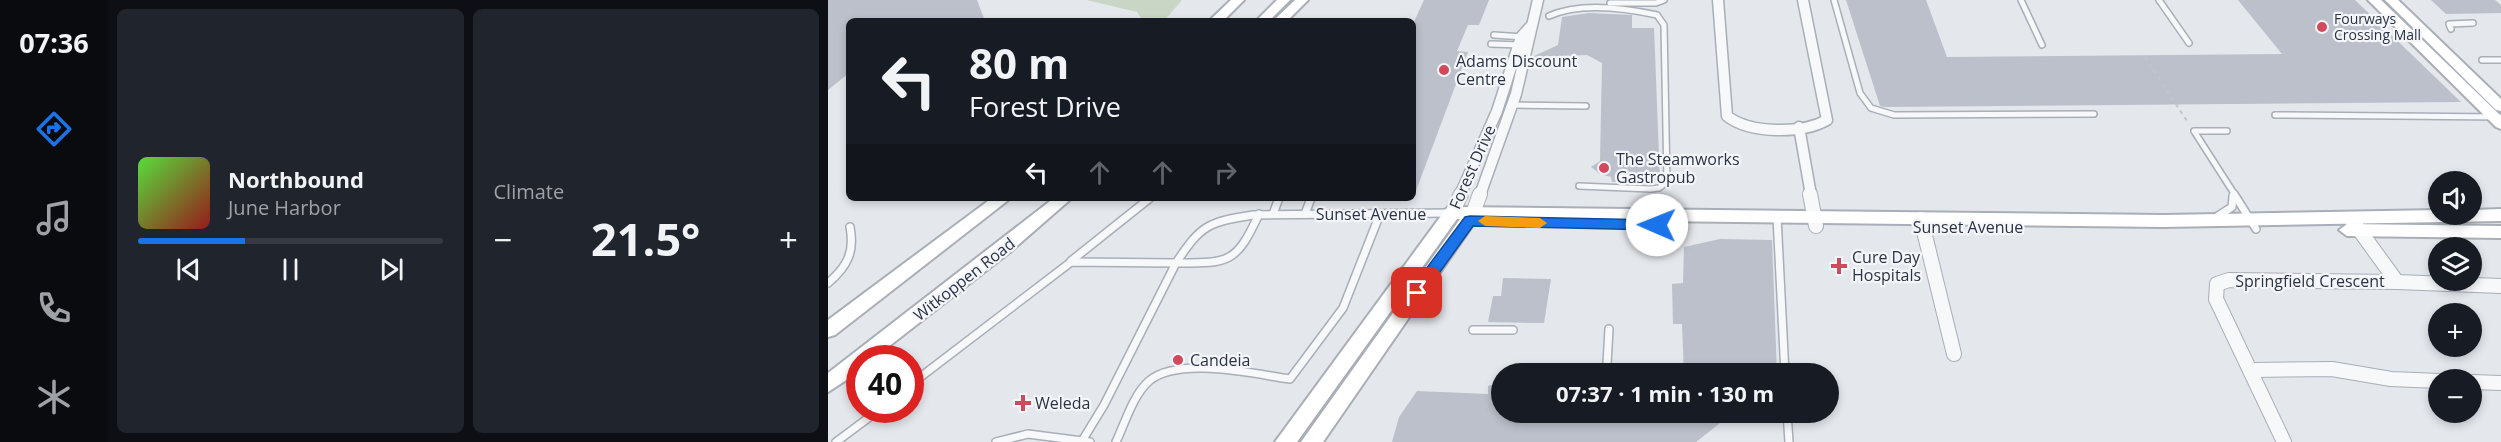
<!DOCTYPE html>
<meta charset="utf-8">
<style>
body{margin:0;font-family:"Open Sans",sans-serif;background:#20242c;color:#f1f3f6;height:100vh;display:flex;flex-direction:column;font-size:22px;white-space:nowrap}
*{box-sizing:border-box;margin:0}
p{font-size:20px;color:#9ea1a6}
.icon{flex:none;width:33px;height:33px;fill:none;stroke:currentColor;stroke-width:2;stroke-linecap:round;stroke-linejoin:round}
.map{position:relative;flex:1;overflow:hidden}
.side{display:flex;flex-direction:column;gap:9px;padding:9px;background:#0d0f14;width:720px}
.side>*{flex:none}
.hud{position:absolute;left:18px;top:18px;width:570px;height:183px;border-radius:9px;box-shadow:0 3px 9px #0003;background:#171b24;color:#f1f3f6;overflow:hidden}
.buttons{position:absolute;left:1600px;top:171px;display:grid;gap:12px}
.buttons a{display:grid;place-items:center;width:54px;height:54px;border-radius:50%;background:#171b24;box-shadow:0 3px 9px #0003;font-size:30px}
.speed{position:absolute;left:18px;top:345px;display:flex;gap:12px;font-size:30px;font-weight:700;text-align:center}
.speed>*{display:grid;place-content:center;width:78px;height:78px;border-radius:50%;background:#171b24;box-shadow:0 3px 9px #0003;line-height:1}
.speed .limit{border:9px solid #d22;background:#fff;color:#111}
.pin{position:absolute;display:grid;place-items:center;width:51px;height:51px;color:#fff;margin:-26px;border-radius:12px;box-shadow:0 3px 9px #0006}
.me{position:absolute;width:66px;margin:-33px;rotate:271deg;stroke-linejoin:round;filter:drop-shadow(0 0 4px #0008)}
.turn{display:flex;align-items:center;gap:21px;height:126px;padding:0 24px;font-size:27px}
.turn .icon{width:78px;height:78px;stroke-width:2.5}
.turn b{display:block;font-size:42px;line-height:51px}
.lanes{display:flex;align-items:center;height:57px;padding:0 24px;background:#0003;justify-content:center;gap:30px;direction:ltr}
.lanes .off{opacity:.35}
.big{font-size:45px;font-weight:700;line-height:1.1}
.side .tile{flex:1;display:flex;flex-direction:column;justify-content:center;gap:9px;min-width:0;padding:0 21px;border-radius:9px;background:#20242c}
.song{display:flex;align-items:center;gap:18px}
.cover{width:72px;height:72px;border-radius:9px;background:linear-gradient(135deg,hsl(110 70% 55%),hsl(0 70% 35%))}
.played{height:6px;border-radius:3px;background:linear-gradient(90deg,#1a73e8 35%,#363941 35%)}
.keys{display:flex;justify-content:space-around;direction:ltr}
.heat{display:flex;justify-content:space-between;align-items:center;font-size:33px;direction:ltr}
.side .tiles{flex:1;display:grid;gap:9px;grid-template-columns:repeat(2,1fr)}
.trip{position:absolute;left:663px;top:363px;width:348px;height:60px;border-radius:30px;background:#171b24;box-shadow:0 3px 9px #0003;font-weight:700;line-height:60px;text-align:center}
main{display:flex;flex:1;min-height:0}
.tab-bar{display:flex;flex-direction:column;width:108px;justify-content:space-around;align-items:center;background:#090b0e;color:#9ea1a6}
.tab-bar .icon{width:42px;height:42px}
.tab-bar .selected{color:#1a73e8}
.tab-bar b{font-size:27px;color:#f1f3f6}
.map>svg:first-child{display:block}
.green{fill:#c9d6c5}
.building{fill:#bbc0ca}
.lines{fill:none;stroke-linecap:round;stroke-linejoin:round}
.lane-far1-casing{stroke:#a9aeb7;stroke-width:8}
.lane-casing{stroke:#a9aeb7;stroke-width:10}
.street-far1-casing{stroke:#a9aeb7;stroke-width:13}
.street-casing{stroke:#a9aeb7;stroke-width:16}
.secondary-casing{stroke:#a9aeb7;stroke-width:4}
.path{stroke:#c2c5cb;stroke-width:2;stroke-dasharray:4 4;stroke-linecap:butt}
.lane-far1{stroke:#f7f8fa;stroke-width:5}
.lane{stroke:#f7f8fa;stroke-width:7}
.street-far1{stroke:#f7f8fa;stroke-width:10}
.street{stroke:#f7f8fa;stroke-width:14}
.secondary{fill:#fff;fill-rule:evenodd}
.route{fill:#1a73e8;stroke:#114b97;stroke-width:1.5}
.slow{fill:#f59e0b}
.poi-dot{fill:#d1495b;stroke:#f4f6f9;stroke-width:2}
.labels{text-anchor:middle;stroke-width:4.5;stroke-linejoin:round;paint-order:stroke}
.far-poi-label{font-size:14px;fill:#2b3445;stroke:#f4f6f9;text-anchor:start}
.poi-label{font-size:16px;fill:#2b3445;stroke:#f4f6f9;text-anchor:start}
.street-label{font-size:16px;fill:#2b3445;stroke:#f4f6f9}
</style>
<main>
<nav class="tab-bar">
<b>07:36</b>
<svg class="icon selected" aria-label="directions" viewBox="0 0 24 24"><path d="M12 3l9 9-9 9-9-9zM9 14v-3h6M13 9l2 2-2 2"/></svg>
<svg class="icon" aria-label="music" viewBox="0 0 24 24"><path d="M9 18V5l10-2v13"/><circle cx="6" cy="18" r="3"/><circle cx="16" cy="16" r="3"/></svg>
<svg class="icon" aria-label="phone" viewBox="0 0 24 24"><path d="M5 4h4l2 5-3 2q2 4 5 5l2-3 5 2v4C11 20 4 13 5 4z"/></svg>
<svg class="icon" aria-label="climate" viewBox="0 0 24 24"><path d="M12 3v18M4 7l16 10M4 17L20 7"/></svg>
</nav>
<section class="side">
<div class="tiles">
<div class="tile">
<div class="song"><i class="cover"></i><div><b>Northbound</b><p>June Harbor</p></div></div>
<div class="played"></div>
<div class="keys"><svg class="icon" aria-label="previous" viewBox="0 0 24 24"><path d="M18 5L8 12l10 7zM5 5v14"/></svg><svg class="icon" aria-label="pause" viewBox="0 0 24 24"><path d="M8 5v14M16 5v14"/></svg><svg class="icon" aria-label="next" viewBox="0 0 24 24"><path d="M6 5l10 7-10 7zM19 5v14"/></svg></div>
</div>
<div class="tile"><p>Climate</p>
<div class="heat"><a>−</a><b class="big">21.5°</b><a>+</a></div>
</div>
</div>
</section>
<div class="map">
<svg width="1673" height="442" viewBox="0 0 1673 442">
<rect width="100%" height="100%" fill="#e4e7ec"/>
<polygon class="green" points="259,0 354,0 336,21 315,21 309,12"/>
<g class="building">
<polygon points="0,0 149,0 157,21 21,21 21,73 0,90"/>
<polygon points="596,0 661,0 651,25 640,25 629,51 640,52 586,196 585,24"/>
<polygon points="1018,0 1098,0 1119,57 1454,54 1410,0 1527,0 1633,102 1056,107 1052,106"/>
<polygon points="1603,0 1667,0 1673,5 1673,13 1618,14"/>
<polygon points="761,13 804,15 804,28 826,28 832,181 784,182 783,177 772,174 763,167 772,161 774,63 759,55 704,57 730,45 734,17"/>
<polygon points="892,239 944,240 949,374 856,374 854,324 845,324 844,284 855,283 856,247"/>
<polygon points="675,278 723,279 716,323 660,322 665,296 673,296"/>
<polygon points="674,382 674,412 906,412 868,442 564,442 571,417 589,391 660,394 660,386"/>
</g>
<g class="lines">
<g class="lane-far1-casing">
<g id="lane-far1">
<polyline points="1006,0 1032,93 1043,108 1066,115 1266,114"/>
<polyline points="1193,0 1214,45"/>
<polyline points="1331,0 1361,43"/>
<polyline points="782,3 828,3 836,0"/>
<path d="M 721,16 C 752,2 797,8 829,15 L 836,25 L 839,182 L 831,188 L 823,189 L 751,186"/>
<polyline points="1623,29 1621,24 1645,23"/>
<polyline points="666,35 696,37"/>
<polyline points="663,44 693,45"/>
<polyline points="1654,60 1673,60"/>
<polyline points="683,105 758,106"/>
<polyline points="1447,115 1673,117"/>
<polyline points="1399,131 1366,131 1407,195"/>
</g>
</g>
<g class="lane-casing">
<g id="lane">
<polyline points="1406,194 1428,229"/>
<polyline points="445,214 451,198"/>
<polyline points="477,214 483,198"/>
<polyline points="1390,216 1404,207 1405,196"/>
<polyline points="949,217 957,374"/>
<polyline points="827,244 829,215"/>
<polyline points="243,261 322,198"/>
<path d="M 0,283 C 19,267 27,252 22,227"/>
<polyline points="645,330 685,330"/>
<polyline points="779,364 781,329"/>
<path d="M 82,385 L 243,262 L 348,263 C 373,225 380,222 425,215 L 620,213"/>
<polyline points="959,412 961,442"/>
<path d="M 254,441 L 276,405 L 348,263 C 401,263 408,264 431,214"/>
<polyline points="8,442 51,410"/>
<polyline points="168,442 200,434 262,442"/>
<path d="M 288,442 C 297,423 305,395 321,381 C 351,356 426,374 462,379 L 515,308 L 552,214"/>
</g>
</g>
<g class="street-far1-casing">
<g id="street-far1">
<path d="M 890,0 L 899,116 C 922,134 974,134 999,120 L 975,0"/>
<polyline points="971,127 983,195"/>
<polyline points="632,195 669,111 693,37 703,26"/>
<polyline points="652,195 688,94 710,0"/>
</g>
</g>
<g class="street-casing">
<g id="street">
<polyline points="982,194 988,226"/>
<polyline points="624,213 633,194"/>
<polyline points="645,213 652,194"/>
<polyline points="1093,219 1126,354"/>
<polyline points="1569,282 1673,286"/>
<polyline points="1422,370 1504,369 1563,379 1611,381"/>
<polyline points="1644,382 1673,383"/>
<polyline points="1456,442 1388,299 1389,284 1401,280 1569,282 1524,220"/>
</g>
</g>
<g class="secondary-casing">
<g id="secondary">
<polygon points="403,0 416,0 395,21 381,21"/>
<polygon points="449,0 462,0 441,21 428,21"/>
<polygon points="467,0 480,0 459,21 445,21"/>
<polygon points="1540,0 1553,0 1673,116 1673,129 1668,127"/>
<polygon points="1557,0 1570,0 1673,99 1673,111 1668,110"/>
<polygon points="164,198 183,198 7,335 0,337 0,320"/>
<polygon points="226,198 244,198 182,252 46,358 32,358 32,371 0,392 0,373"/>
<polygon points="624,207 1336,215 1611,210 1611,214 1644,214 1644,210 1673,209 1673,221 1336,227 649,219 495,442 473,442 632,219 629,219 469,442 447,442 618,209"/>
<polygon points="1519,224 1673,226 1673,238 1519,236 1511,230"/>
</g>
</g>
<polyline class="path" points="1317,57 1361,124"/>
<use href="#lane-far1" class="lane-far1"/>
<use href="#lane" class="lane"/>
<use href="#street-far1" class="street-far1"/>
<use href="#street" class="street"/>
<use href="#secondary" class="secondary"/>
</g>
<polygon class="route" points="642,216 829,220 835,225 829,230 645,226 594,297 583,297 581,293 583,289 637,217"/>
<polygon class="slow" points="657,216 712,218 719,223 712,228 657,226 650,221"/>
<g class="poi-dot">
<circle cx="1494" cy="27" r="6"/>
<circle cx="616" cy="70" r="6"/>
<circle cx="776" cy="168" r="6"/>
<path d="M1008 257h6v6h6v6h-6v6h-6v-6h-6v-6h6z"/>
<circle cx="350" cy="360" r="6"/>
<path d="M192 394h6v6h6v6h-6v6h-6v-6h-6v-6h6z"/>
</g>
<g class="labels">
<g class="far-poi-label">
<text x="1506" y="24">Fourways<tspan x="1506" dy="16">Crossing Mall</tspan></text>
</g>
<g class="poi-label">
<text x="628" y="67">Adams Discount<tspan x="628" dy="18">Centre</tspan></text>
<text x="788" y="165">The Steamworks<tspan x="788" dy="18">Gastropub</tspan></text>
<text x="1024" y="263">Cure Day<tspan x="1024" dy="18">Hospitals</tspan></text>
<text x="362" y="366">Candeia</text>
<text x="207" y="409">Weleda</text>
</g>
<g class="street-label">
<text transform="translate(644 167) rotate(-66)" y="6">Forest Drive</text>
<text x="543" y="220">Sunset Avenue</text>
<text x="1140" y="233">Sunset Avenue</text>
<text transform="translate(136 279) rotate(-38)" y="6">Witkoppen Road</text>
<text x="1482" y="287">Springfield Crescent</text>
</g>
</g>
</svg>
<div class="buttons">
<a><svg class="icon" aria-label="sound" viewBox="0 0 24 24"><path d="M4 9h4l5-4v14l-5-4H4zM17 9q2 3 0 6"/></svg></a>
<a><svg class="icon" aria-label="layers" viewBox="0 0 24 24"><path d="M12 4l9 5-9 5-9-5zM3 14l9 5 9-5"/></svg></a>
<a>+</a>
<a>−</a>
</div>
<div class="speed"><div class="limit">40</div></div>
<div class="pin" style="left:589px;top:293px;background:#d93025"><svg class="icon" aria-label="arrive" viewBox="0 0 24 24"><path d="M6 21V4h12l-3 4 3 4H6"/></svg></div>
<svg class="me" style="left:829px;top:225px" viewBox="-20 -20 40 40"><circle r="19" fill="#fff"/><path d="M0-13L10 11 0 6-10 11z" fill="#1a73e8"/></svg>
<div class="trip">07:37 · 1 min · 130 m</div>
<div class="hud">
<div class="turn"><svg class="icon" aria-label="left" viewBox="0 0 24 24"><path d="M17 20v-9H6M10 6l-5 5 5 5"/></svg><div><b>80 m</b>Forest Drive</div></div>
<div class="lanes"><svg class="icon" aria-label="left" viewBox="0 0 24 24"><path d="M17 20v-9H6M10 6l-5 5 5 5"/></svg><svg class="icon off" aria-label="ahead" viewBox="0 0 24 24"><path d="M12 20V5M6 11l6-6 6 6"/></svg><svg class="icon off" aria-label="ahead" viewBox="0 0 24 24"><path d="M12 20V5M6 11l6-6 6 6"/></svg><svg class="icon off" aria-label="right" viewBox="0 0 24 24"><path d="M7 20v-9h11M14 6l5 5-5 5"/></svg></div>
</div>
</div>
</main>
